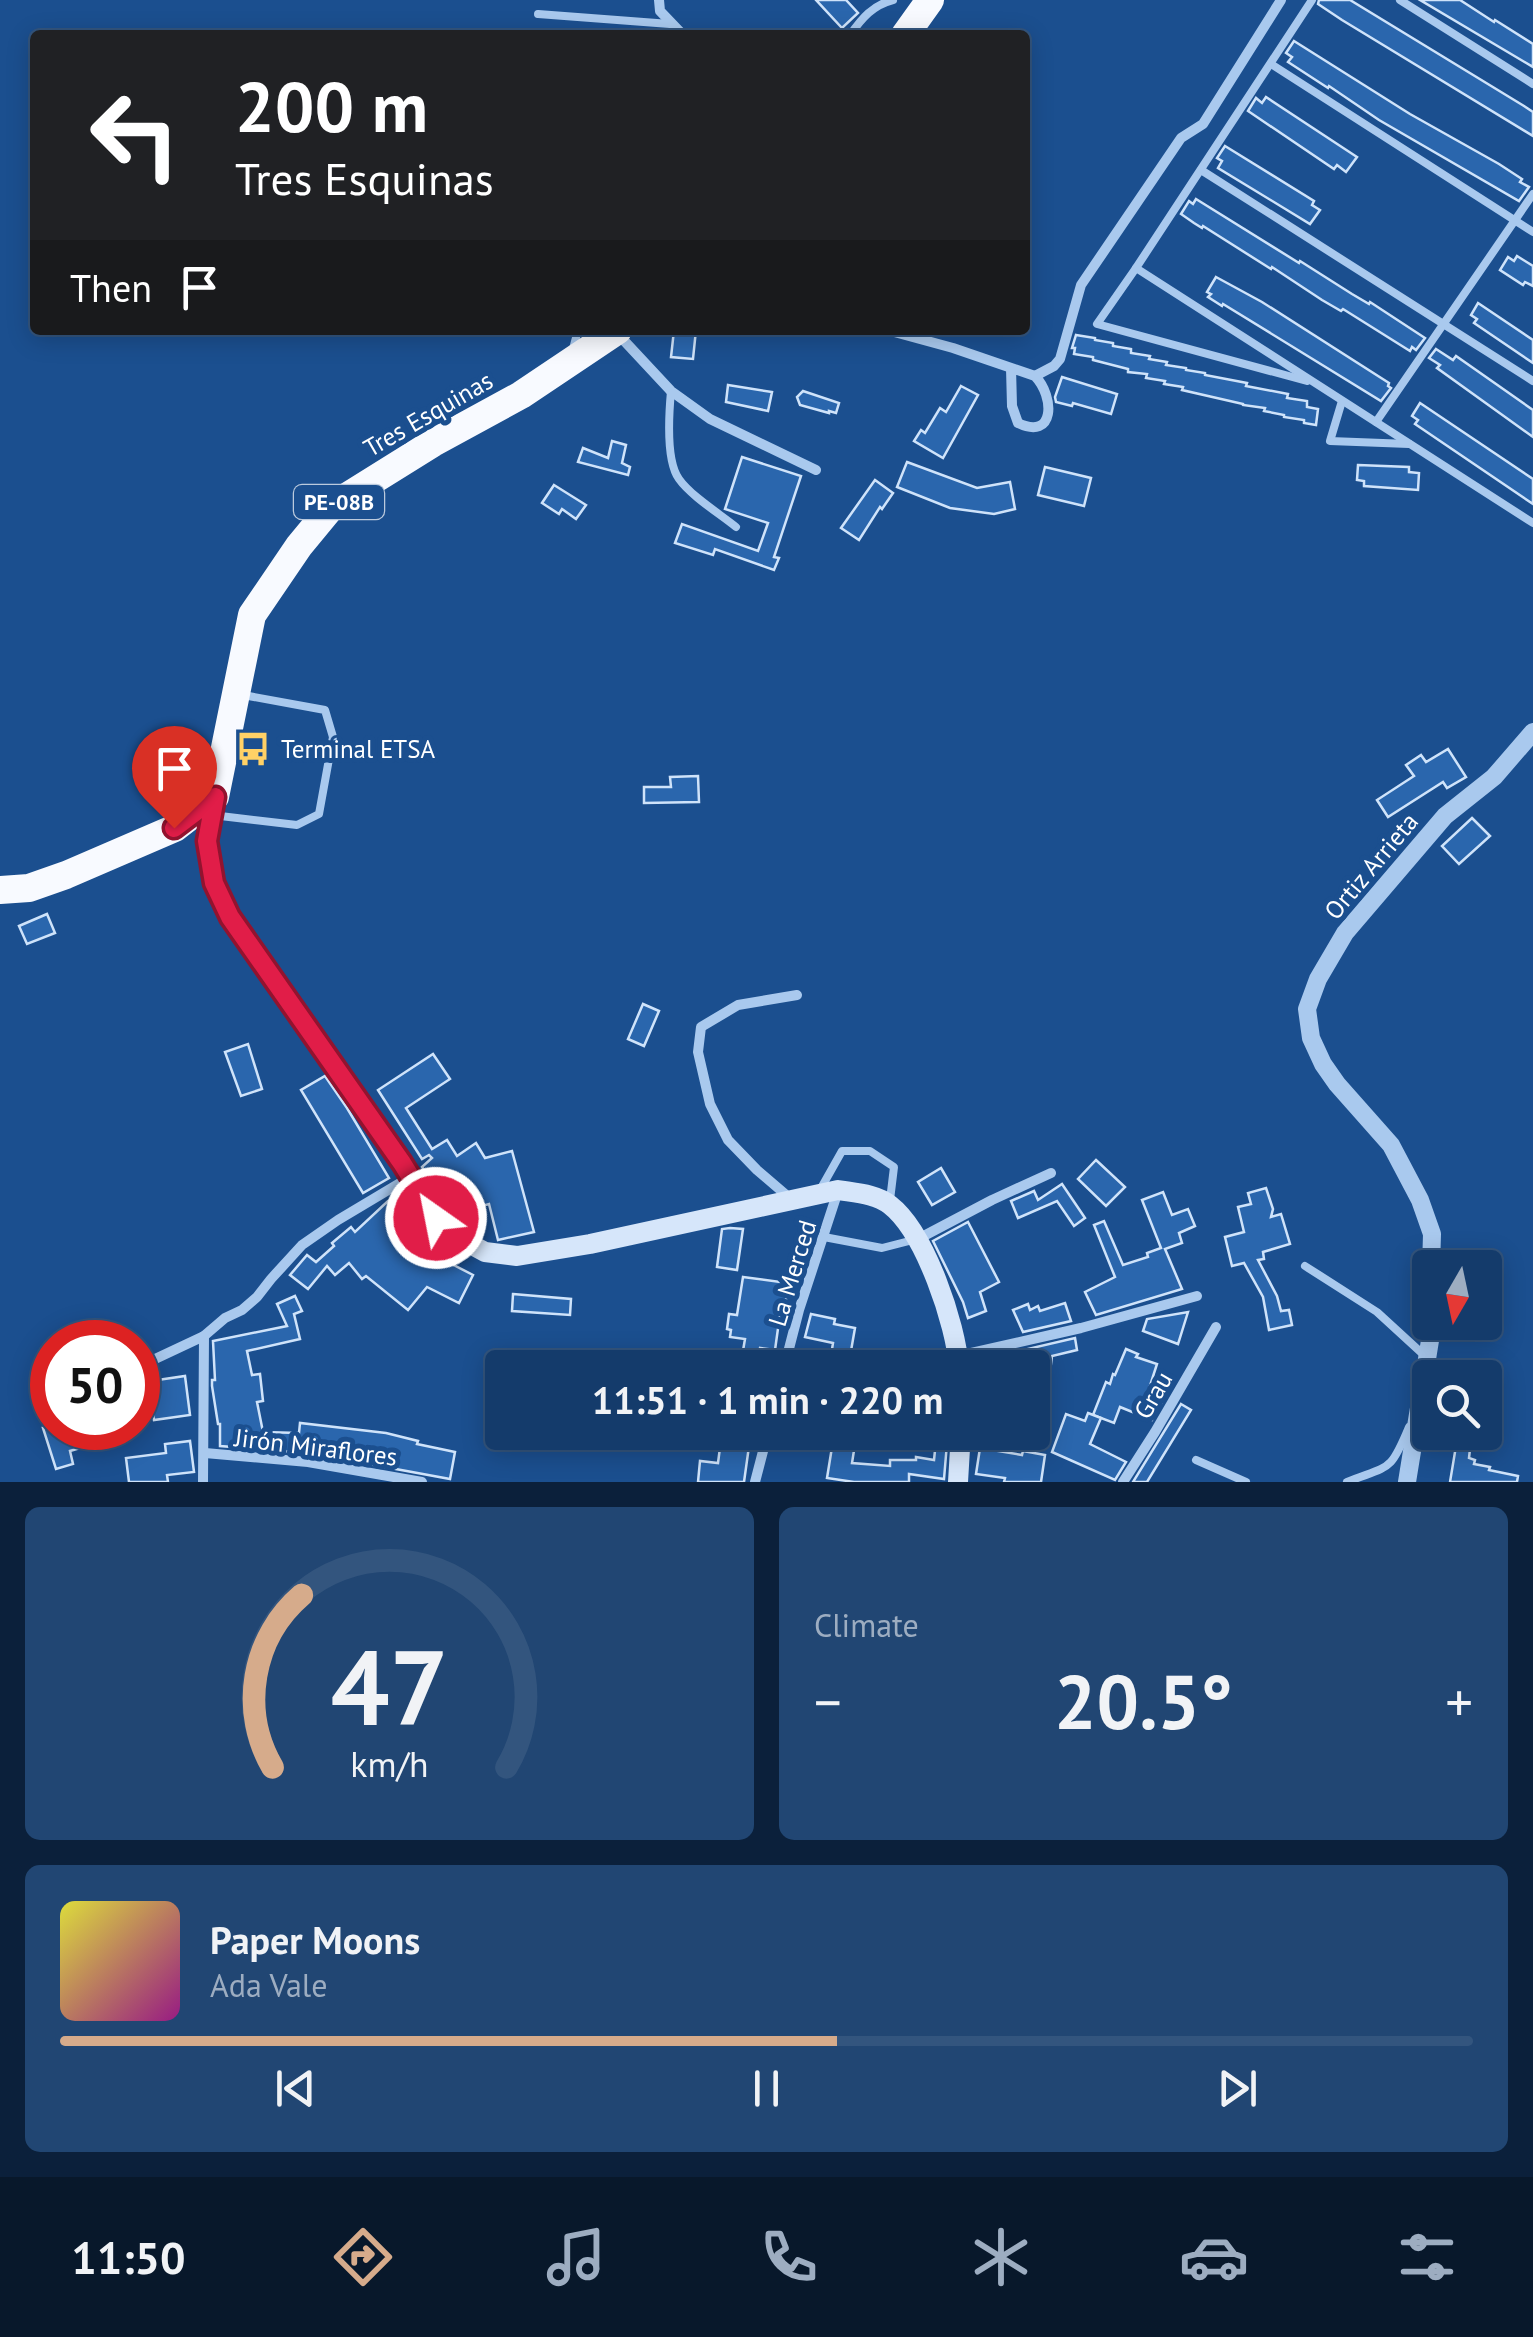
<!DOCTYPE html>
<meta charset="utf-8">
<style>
body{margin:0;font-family:"PT Sans",sans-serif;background:#214673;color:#f1f3f6;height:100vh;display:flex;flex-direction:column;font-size:38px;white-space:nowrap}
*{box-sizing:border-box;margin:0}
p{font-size:32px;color:#9dadc1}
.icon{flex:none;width:55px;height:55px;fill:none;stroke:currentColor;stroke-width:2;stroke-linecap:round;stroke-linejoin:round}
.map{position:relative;height:1482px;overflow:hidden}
.side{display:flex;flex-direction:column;gap:25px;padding:25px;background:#0b203b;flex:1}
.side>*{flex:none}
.banner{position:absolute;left:30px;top:30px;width:1000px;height:305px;border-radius:10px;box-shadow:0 5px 25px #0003,0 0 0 2px #33557e;background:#202124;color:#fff;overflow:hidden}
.needle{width:65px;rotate:189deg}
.controls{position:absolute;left:1412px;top:1250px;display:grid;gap:20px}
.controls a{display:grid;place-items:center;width:90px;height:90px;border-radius:10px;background:#143b6b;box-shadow:0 5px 25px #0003,0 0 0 2px #33557e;font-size:50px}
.speed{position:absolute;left:30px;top:1320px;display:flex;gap:20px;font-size:50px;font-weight:700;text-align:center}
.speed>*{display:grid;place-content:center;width:130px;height:130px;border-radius:50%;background:#143b6b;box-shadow:0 5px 25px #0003,0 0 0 2px #33557e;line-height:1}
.speed .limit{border:15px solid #d22;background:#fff;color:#111}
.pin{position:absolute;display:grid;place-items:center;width:85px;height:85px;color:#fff;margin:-102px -42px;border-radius:50% 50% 50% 0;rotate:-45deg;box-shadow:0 0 10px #0007}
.pin .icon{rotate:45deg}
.me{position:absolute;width:110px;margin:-55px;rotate:327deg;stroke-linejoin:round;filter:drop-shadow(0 0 8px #0008)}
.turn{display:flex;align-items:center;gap:35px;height:210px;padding:0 40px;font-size:45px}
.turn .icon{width:130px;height:130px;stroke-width:2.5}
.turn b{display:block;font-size:70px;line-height:85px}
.then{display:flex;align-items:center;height:95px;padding:0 40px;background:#0003;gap:20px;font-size:38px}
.big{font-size:75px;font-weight:600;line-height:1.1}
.side .widget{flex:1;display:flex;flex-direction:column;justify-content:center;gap:15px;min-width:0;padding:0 35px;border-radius:15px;background:#214673}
.side .dial{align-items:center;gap:0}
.dial svg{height:260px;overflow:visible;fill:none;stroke:#33557e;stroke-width:7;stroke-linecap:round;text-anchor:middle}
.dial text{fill:#f1f3f6;stroke:none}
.song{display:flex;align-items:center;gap:30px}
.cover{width:120px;height:120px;border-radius:15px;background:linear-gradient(135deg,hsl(60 70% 55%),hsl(310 70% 35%))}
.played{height:10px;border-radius:5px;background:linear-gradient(90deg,#d6ab8b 55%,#33557e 55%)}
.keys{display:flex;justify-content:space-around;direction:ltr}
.heat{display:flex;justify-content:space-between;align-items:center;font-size:55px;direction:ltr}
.side .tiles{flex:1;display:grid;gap:25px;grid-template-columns:1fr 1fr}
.widget:last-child{grid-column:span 2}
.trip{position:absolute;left:485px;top:1350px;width:565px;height:100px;border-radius:10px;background:#143b6b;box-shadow:0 5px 25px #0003,0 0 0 2px #33557e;font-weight:600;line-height:100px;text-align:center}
.tabs{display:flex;height:160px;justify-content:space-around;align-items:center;background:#08182b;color:#9dadc1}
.tabs .icon{width:70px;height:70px}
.tabs .selected{color:#d6ab8b}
.tabs b{font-size:45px;color:#f1f3f6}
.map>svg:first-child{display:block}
.building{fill:#2a66ad;stroke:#cfe3fa;stroke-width:2.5}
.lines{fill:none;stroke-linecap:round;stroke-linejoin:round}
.service{stroke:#a9c9ee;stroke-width:8}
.minor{stroke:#a9c9ee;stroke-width:10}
.tertiary{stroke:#a9c9ee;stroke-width:18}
.secondary{stroke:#d6e6fa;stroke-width:20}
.trunk{stroke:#f8faff;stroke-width:28}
.route-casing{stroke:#92132f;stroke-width:25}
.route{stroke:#e11d48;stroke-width:18}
.labels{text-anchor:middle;stroke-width:10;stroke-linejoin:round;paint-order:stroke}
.shield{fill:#1b4f8f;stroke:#bbcadd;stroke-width:2.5}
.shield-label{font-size:22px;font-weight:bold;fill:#fff}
.street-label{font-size:25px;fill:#fff;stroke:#1b4f8f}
.poi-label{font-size:25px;fill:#fff;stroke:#1b4f8f;text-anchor:start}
</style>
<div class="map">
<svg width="1533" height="1482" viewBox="0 0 1533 1482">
<rect width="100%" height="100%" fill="#1b4f8f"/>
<g class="building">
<polygon points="816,0 846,0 858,13 842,28"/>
<polygon points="1319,0 1350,0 1524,106 1533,112 1533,136 1342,20 1318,4"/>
<polygon points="1420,0 1460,0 1494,22 1495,20 1533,44 1533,67"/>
<polygon points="1294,41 1410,114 1499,164 1522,179 1520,182 1529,187 1519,201 1379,120 1329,86 1328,88 1288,62 1292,57 1286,53"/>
<polygon points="1266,97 1357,157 1346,172 1337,165 1334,169 1248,111 1256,98 1262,103"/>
<polygon points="1225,146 1314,201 1312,205 1320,210 1310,224 1218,168 1222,161 1217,158"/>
<polygon points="1196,199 1299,263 1300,261 1352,294 1369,304 1370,302 1425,338 1416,350 1412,347 1410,351 1343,309 1341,311 1322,300 1272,267 1271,269 1203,226 1202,228 1194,223 1181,214 1189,201 1193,204"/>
<polygon points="1517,256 1533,266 1533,286 1525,282 1523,285 1500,270 1508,257 1514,261"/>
<polygon points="1216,277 1262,302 1389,383 1388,386 1391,388 1381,401 1223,304 1222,306 1208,297 1211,294 1207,292"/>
<polygon points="1478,303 1533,340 1533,363 1474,323 1477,319 1471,315"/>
<polygon points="674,330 696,330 693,359 671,357"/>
<polygon points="1076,335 1095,338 1095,340 1113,343 1113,346 1131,349 1131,353 1150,356 1149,359 1167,362 1166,365 1186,368 1186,370 1205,373 1205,375 1247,383 1246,386 1288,394 1287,398 1307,401 1307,407 1318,409 1316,425 1304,423 1304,420 1284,417 1284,415 1264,411 1265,408 1243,405 1243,404 1182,390 1183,387 1164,384 1165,381 1146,378 1147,374 1128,372 1128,369 1093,360 1093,357 1074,354 1075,348 1072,348"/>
<polygon points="1436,349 1453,360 1456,356 1533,410 1533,437 1437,368 1440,365 1429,358"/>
<polygon points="1062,377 1117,394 1111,414 1073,403 1072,406 1056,402 1055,397"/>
<polygon points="728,385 772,392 768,411 726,402"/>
<polygon points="961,386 978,395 943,458 914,441 921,430 925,433 940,408 946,412"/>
<polygon points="803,391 839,403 836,413 829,411 829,413 800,405 797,397"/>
<polygon points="1420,403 1533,479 1533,504 1415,424 1418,420 1412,416"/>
<polygon points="612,441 626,445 622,463 630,467 628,475 578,462 583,448 608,458"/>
<polygon points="742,457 801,476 774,557 779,558 774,570 715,549 713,555 675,543 682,524 758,551 768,523 725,509"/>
<polygon points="907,462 977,488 1010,482 1015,509 994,514 950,508 897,487"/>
<polygon points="1358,465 1409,467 1409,472 1419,473 1418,490 1364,486 1364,481 1357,480"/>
<polygon points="1045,467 1091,478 1084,506 1038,495"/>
<polygon points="875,480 893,493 882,509 880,507 859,540 841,528"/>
<polygon points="554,485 586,505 576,519 562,509 559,514 542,503"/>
<polygon points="1448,749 1466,777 1447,788 1443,782 1388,817 1377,800 1414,776 1406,765 1421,755 1426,762"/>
<polygon points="698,776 699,802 644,803 644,787 671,787 670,777"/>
<polygon points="1472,818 1490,836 1459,864 1442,846"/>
<polygon points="47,914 55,933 27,944 19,926"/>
<polygon points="643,1004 659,1011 644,1046 628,1039"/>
<polygon points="248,1044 262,1089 241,1096 225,1052"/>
<polygon points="433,1054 450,1079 406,1108 432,1149 447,1140 457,1156 476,1143 485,1158 512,1151 534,1232 498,1240 489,1204 452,1214 447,1209 439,1182 434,1186 422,1167 432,1158 429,1155 422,1159 378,1090"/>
<polygon points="325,1076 347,1108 389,1178 363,1193 301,1090"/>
<polygon points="1096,1160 1125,1187 1106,1206 1078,1179"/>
<polygon points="941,1168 955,1192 932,1205 918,1182"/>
<polygon points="1062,1184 1085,1218 1074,1226 1057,1201 1018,1218 1011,1201 1034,1191 1038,1200"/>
<polygon points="1266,1188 1273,1209 1271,1217 1281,1214 1290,1244 1263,1252 1264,1259 1258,1260 1277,1296 1281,1311 1289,1310 1292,1325 1269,1330 1263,1297 1244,1263 1232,1266 1225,1237 1244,1232 1238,1207 1251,1204 1248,1193"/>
<polygon points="1163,1192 1172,1215 1188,1209 1195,1226 1179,1233 1182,1243 1165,1249 1182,1289 1096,1315 1085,1292 1115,1277 1094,1225 1104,1221 1123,1265 1148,1257 1147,1253 1161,1248 1142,1200"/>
<polygon points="398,1195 422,1222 410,1233 444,1260 473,1275 459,1303 427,1287 408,1310 366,1276 362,1279 349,1263 335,1275 327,1266 308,1289 290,1275 307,1255 316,1262 334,1246 332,1243 351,1227 355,1232 388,1201"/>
<polygon points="968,1222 999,1282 980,1292 986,1311 968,1318 963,1302 933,1241"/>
<polygon points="730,1228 743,1229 737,1270 717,1267 722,1229"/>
<polygon points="743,1277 788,1283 785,1308 781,1307 775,1350 760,1348 756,1368 740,1368 745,1339 730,1337 731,1330 727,1329 729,1314 737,1315"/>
<polygon points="513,1294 571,1299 570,1315 512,1311"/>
<polygon points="295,1296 302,1311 294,1314 300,1339 247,1351 252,1375 260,1374 263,1401 257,1402 263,1432 299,1433 300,1423 386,1433 418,1441 417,1444 455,1452 450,1479 309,1453 220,1446 220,1424 218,1424 212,1386 212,1380 215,1380 213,1341 287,1326 277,1304"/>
<polygon points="1065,1303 1071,1321 1023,1332 1013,1310 1028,1304 1030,1310 1038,1306 1040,1311"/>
<polygon points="1188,1312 1178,1344 1143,1331 1147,1319"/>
<polygon points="811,1314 835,1319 834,1324 855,1328 848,1368 829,1368 833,1343 805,1337"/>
<polygon points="1075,1338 1077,1350 1052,1356 1048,1387 1033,1385 1035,1370 1032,1368 1013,1368 1015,1352"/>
<polygon points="1126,1349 1138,1354 1136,1357 1157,1364 1146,1398 1161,1404 1152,1420 1120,1407 1114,1423 1093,1415 1106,1382 1110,1384 1113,1374 1115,1375"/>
<polygon points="185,1376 190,1415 154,1420 151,1404 138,1406 138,1390 146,1388 144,1382"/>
<polygon points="1181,1404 1191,1410 1147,1482 1133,1482"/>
<polygon points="1088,1413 1101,1418 1090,1444 1126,1462 1115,1480 1052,1452 1066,1414 1085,1421"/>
<polygon points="43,1428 109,1428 109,1429 82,1439 84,1447 70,1451 73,1464 56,1469"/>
<polygon points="722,1432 751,1432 744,1482 698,1482 700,1461 718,1463"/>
<polygon points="190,1441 194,1472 167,1475 168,1482 129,1482 126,1458 166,1453 165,1444"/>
<polygon points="833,1441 855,1444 852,1463 890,1466 890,1460 916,1460 916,1457 934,1460 936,1441 947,1443 944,1479 909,1474 909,1482 854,1482 827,1478"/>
<polygon points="1456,1446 1470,1449 1469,1458 1475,1460 1474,1464 1490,1467 1489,1470 1518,1476 1517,1482 1450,1482"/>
<polygon points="980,1448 1022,1455 1023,1451 1045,1455 1041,1482 1004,1482 1005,1478 976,1474"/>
</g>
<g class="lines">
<g class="service">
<polyline points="1312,0 1136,268 1533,523"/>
<polyline points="1400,0 1533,84"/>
<polyline points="538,14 670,24"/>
<path d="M 850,35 C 862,18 873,5 893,0"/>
<polyline points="1271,64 1533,232"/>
<polyline points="1201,170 1533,381"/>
<polyline points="1136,268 1097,324 1307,381"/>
<polyline points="573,349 578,330"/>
<path d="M 671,391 C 669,413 666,461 679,479 C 691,496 720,514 736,527"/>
<polyline points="1342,401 1330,441 1409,444"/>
<polyline points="1376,422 1533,194"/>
<polyline points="212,815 297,825 319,814 333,737 325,710 243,695"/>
<polyline points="820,1190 842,1151 870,1151 894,1167 890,1200"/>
<polyline points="824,1237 882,1248 917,1239"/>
<polyline points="1305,1266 1377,1312 1425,1356"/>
<polyline points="1196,1460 1246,1482"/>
<path d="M 1347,1482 C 1390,1465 1390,1473 1409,1427"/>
</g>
<g class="minor">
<polyline points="659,0 660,11 683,35"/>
<path d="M 887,330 L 953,348 L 1035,376 C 1055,397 1055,441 1018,423 L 1012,406 L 1011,368"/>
<polyline points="616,332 671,391 710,419 816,470"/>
<polyline points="1035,376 1054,366 1060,359 1081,285 1181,138 1203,124 1281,0"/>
<polyline points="792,1200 757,1170 728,1140 710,1104 698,1052 701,1027 738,1005 797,995"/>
<polyline points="918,1239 992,1200 1051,1173"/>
<polyline points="958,1356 1081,1328 1197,1296"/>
<polyline points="138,1367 204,1336 225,1318 242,1310 257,1297 271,1279 302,1245 338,1220 410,1177"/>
<polyline points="784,1368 799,1310 838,1191"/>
<polyline points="39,1404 52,1400"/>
<polyline points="205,1453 308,1462 422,1482"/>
<polyline points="203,1482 204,1336"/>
<polyline points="755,1482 768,1432"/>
<polyline points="1123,1482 1155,1432 1216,1327"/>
</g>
<g class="tertiary">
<polyline points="1431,1268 1432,1234 1420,1200 1391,1145 1337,1084 1323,1064 1311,1038 1307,1009 1318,979 1345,933 1445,816 1494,777 1533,732"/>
<polyline points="1407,1482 1433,1322"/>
</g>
<g class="secondary">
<path d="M 215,797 L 207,841 L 214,883 L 230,917 L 402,1163 L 436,1218 L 461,1239 L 485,1252 L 517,1256 L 590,1244 L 838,1190 C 856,1193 876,1194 890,1205 C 925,1232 956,1324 959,1368"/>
<polyline points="958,1482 961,1432"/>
</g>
<g class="trunk">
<polyline points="905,35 930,0"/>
<polyline points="0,890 29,888 66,875 175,828 215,797 252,615 299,546 332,506 433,443 521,395 618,330"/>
</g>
</g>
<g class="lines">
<g class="route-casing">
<polyline id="route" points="174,828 215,797 207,841 214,883 230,917 402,1163 436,1218"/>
</g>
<use href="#route" class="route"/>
</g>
<defs>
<g id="bus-bare" transform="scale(2.7)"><path d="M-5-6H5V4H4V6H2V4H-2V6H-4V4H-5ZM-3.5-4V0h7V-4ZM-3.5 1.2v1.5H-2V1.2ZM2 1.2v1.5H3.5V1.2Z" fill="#ffd166" stroke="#1b4f8f" stroke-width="2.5" paint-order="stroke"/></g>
</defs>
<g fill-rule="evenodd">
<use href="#bus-bare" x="253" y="749"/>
</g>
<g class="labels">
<rect class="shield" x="294" y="485" width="90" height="34" rx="8"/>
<g class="shield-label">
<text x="339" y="510">PE-08B</text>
</g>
<g class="street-label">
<text transform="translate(428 414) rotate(-30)" y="9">Tres Esquinas</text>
<text transform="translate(1371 866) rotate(-50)" y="9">Ortiz Arrieta</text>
<text transform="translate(792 1273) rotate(-73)" y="9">La Merced</text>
<text transform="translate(1153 1395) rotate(-60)" y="9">Grau</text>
<text transform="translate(316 1447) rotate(7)" y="9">Jirón Miraflores</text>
</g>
<g class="poi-label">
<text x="281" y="758">Terminal ETSA</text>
</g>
</g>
</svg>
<div class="controls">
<a><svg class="needle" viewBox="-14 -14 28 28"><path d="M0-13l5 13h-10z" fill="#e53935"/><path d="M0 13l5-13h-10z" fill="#9dadc1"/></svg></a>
<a><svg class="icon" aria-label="search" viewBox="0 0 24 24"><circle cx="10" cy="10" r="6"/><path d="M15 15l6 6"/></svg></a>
</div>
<div class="speed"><div class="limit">50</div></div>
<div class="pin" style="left:174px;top:828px;background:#d93025"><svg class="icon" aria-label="arrive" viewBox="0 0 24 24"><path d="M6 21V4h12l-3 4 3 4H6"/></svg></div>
<svg class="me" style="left:436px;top:1218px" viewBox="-20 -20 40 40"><circle r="17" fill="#e11d48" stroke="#fff" stroke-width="3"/><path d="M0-11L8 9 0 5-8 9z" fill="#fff"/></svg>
<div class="trip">11:51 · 1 min · 220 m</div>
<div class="banner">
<div class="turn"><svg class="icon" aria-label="left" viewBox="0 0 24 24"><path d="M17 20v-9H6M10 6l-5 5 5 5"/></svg><div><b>200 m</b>Tres Esquinas</div></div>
<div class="then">Then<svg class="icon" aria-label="arrive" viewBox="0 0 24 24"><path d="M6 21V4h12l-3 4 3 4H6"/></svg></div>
</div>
</div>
<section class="side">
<div class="tiles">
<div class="widget dial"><svg viewBox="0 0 100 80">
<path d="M14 69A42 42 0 1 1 86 69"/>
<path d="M14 69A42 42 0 0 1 23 16" stroke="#d6ab8b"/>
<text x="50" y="56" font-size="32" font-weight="700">47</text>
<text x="50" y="72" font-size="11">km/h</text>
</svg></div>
<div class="widget"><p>Climate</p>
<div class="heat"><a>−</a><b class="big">20.5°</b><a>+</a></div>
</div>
<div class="widget">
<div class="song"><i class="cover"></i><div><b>Paper Moons</b><p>Ada Vale</p></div></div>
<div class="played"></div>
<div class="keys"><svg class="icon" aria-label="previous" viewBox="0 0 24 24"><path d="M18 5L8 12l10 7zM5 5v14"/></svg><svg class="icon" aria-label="pause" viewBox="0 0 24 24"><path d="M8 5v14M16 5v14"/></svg><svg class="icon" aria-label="next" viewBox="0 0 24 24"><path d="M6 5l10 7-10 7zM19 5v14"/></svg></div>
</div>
</div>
</section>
<nav class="tabs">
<b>11:50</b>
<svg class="icon selected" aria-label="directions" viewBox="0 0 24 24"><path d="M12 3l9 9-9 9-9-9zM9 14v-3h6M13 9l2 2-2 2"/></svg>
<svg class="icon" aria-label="music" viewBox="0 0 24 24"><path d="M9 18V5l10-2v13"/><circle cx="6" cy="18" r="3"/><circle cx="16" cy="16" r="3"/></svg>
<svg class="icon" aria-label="phone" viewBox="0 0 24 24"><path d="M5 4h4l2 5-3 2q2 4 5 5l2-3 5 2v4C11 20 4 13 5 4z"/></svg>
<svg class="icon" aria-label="climate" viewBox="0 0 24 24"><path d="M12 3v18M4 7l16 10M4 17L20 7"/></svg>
<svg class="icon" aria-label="car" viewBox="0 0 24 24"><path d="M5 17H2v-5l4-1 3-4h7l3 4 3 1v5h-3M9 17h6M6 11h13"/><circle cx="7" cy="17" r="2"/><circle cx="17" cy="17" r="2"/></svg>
<svg class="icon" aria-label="filters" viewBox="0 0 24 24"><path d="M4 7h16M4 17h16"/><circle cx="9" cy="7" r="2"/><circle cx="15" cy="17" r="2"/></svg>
</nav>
